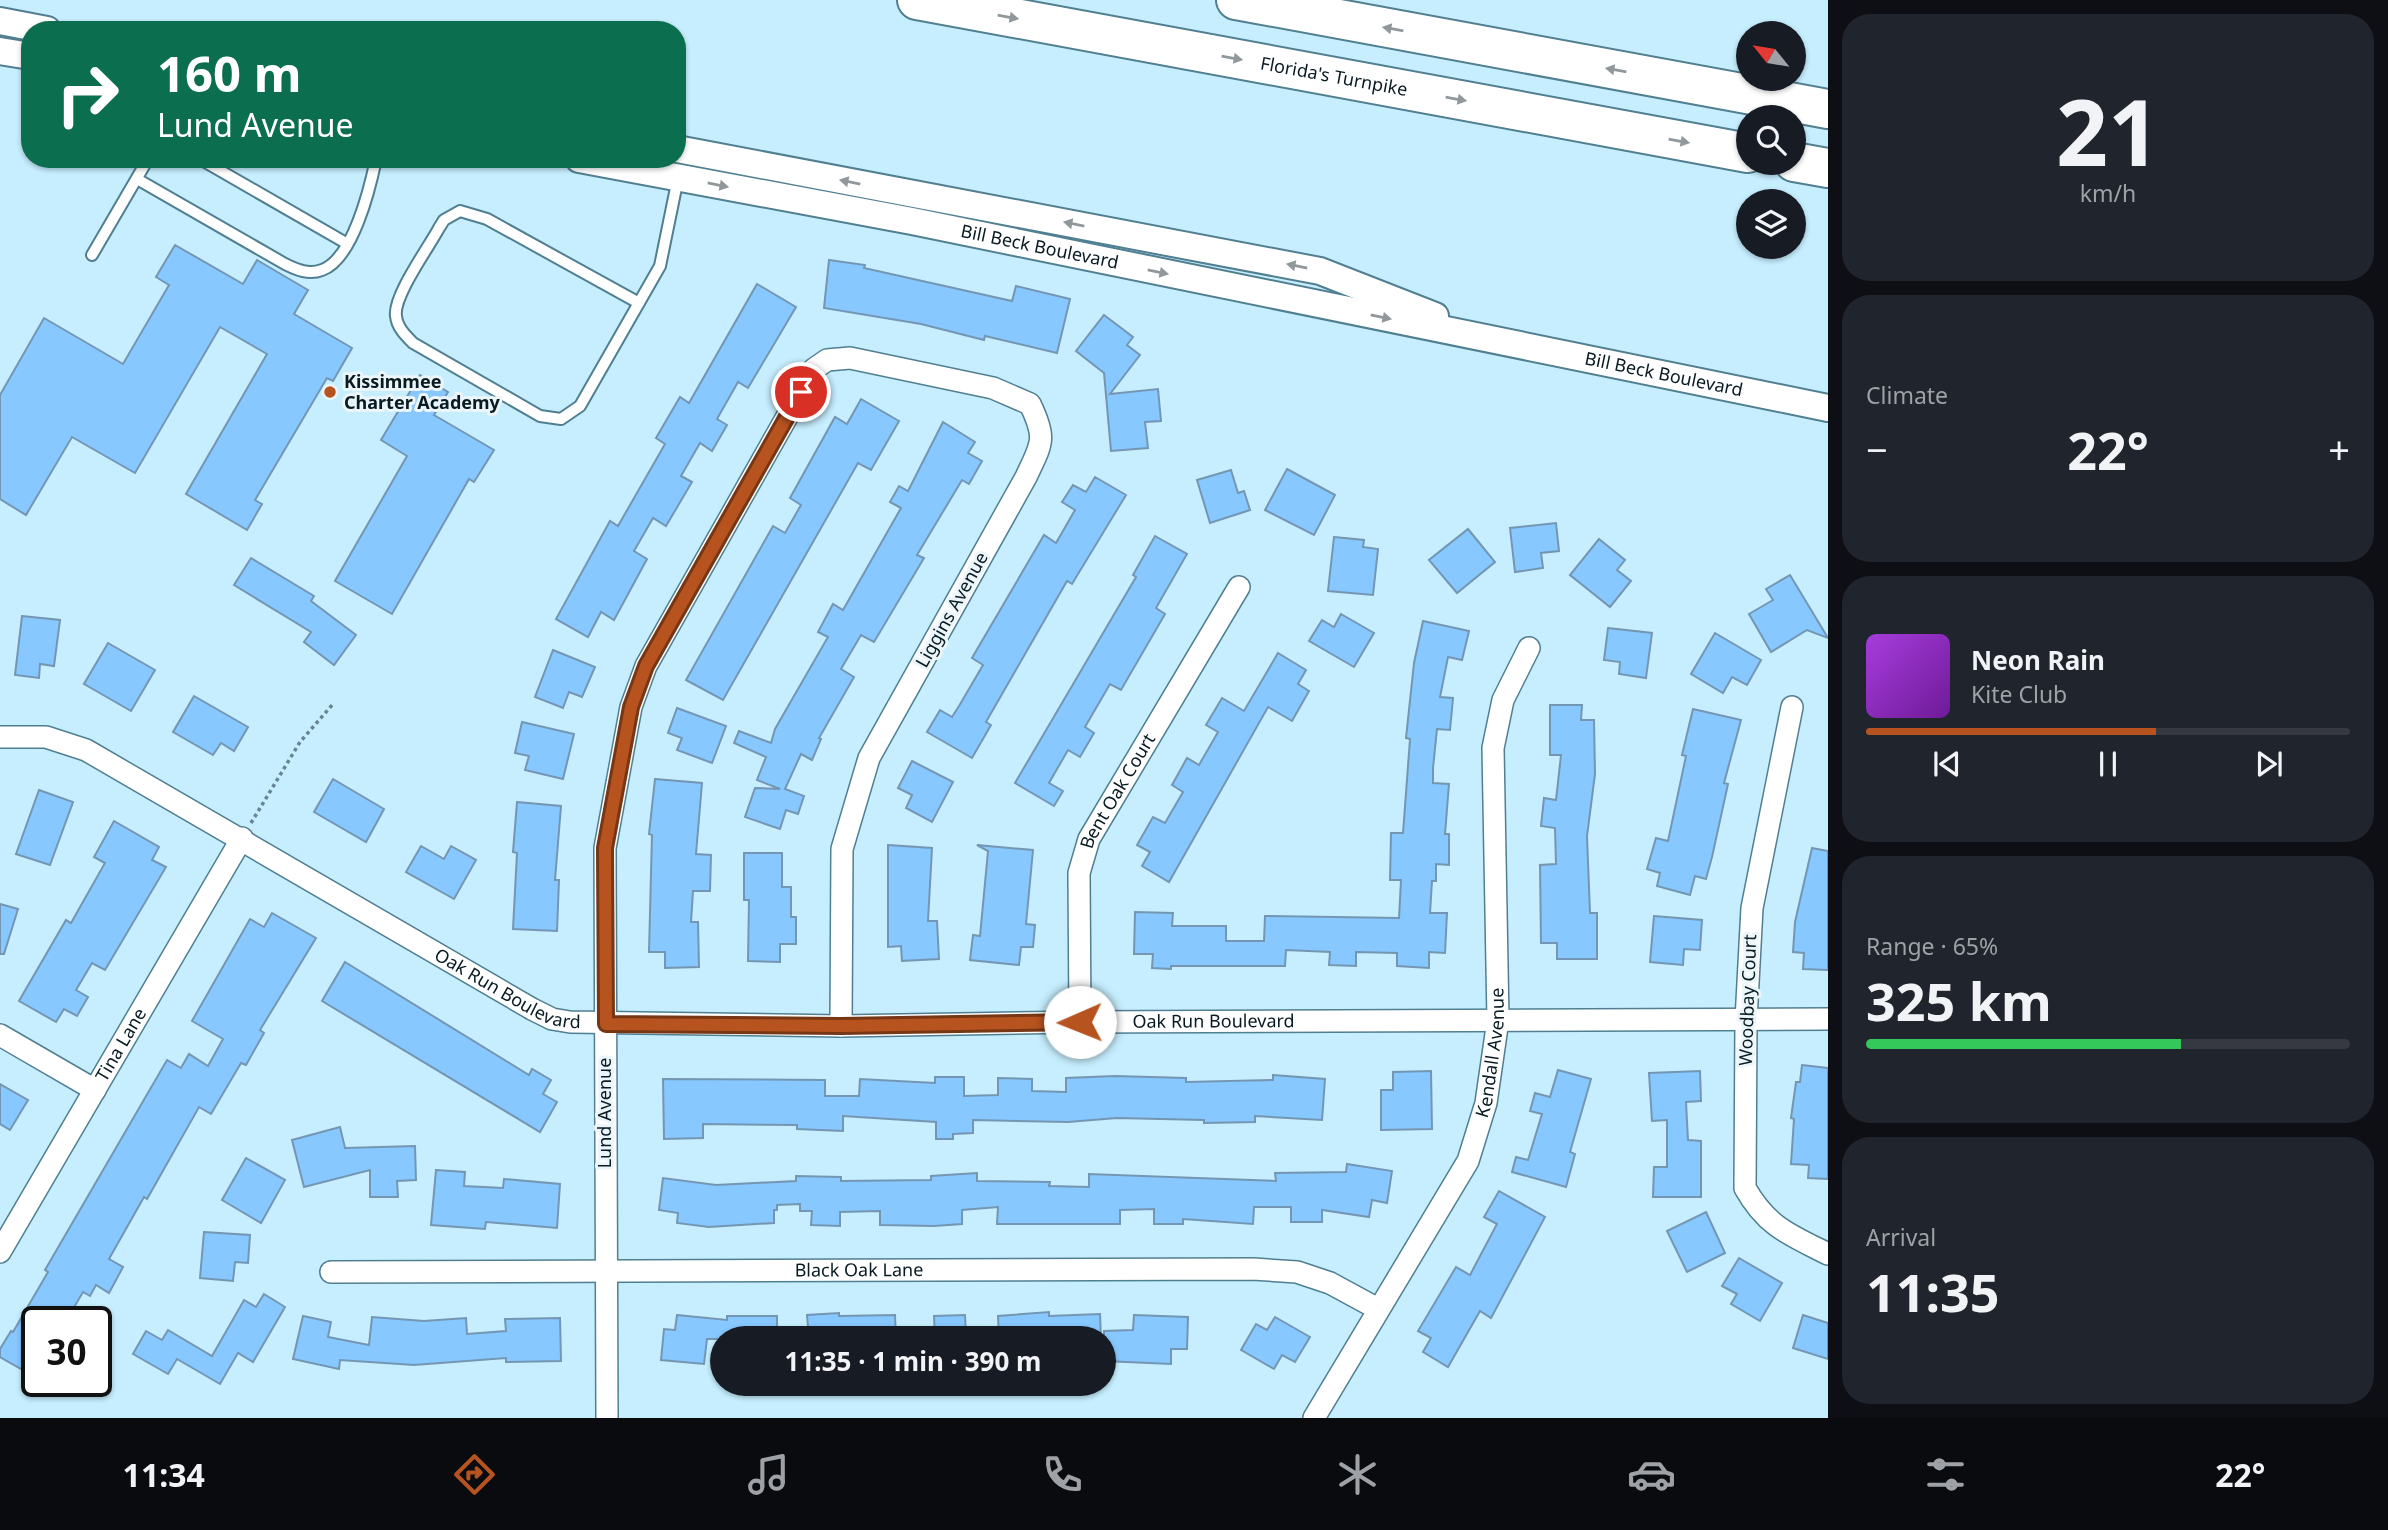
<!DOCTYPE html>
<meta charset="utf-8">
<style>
body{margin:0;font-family:"Noto Sans",sans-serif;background:#20242c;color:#f1f3f6;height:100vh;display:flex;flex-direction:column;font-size:26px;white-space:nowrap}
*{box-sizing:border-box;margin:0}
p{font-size:23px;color:#9ea1a6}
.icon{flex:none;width:38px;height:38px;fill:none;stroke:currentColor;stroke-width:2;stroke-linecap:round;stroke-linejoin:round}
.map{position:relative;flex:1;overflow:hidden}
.drawer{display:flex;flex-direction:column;gap:14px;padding:14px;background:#0d0f14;width:560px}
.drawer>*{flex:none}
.banner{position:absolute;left:21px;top:21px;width:665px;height:147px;border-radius:28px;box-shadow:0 2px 5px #0004;background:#0b6e4f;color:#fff;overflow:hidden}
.needle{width:46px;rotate:300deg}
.buttons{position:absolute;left:1736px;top:21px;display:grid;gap:14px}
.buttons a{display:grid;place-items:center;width:70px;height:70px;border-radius:50%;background:#171b24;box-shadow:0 2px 5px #0004;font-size:35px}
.speed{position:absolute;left:21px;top:1306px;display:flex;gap:14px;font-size:35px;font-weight:700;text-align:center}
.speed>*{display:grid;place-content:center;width:91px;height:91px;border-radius:50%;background:#171b24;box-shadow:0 2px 5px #0004;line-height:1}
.speed .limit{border:4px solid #111;border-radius:10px;background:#fff;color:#111}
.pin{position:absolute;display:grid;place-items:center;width:60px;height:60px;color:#fff;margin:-30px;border:4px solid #fff;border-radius:50%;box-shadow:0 2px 7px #0007}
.me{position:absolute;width:77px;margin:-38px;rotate:269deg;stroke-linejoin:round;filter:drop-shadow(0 0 5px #0008)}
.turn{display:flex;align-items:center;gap:24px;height:147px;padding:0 21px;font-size:32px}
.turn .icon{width:91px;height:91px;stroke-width:2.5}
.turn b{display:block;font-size:49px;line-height:60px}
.big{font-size:52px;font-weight:700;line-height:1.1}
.drawer .card{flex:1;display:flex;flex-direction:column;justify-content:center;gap:10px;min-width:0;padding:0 24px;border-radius:28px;background:#20242c}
.drawer .dial{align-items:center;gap:0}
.dial b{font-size:91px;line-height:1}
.song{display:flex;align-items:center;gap:21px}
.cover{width:84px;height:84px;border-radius:10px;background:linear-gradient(135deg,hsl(280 70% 55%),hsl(280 70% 35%))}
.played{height:7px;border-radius:4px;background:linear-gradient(90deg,#b7531f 60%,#363941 60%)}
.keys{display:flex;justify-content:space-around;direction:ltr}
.heat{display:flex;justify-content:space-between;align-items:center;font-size:38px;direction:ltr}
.charge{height:10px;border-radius:5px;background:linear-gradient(90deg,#34c759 65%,#363941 0)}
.trip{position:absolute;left:710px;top:1326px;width:406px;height:70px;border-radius:35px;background:#171b24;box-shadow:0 2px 5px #0004;font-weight:700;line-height:70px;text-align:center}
.tabs{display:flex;height:112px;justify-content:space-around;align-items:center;background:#090b0e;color:#9ea1a6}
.tabs .icon{width:49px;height:49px}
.tabs .current{color:#b7531f}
.tabs b{font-size:32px;color:#f1f3f6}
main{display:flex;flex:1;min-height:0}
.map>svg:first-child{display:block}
.building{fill:#86c8ff;stroke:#7496b3;stroke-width:2}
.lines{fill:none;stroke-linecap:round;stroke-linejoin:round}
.service-casing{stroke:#507f91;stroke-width:14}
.minor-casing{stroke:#507f91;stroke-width:24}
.tertiary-casing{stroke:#507f91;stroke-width:30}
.motorway-casing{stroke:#507f91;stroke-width:42}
.path{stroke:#678590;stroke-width:3.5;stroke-dasharray:3.5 3.5;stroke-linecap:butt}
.service{stroke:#fff;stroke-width:10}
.minor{stroke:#fff;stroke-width:21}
.tertiary{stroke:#fff;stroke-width:26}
.motorway{stroke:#fff;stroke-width:38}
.oneway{fill:#90989c}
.route-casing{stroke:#773614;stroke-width:18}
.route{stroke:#b7531f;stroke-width:12}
.poi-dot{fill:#b7531f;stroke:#ecf5f9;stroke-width:2.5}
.labels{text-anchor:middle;stroke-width:6;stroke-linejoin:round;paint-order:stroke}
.street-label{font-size:18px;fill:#081b22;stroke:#ecf5f9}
.poi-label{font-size:18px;font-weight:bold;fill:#081b22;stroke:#ecf5f9;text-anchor:start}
</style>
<main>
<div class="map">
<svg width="1828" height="1418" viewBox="0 0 1828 1418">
<rect width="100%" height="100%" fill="#c6eefe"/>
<g class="building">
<polygon points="175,245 243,284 257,260 308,290 294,314 352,348 333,381 327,378 255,500 262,504 247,530 186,494 267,354 220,327 135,473 72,437 26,515 0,499 0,395 44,318 123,364 169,285 156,277"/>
<polygon points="829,260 865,265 864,268 1012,301 1016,286 1070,299 1057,353 985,336 984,340 921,324 824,308"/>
<polygon points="757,284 796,307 748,388 738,382 717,419 727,425 712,451 700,443 681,476 692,482 666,526 653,518 634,551 647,559 614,620 601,612 588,637 556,619 610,521 618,526 665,444 656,438 680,397 689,403"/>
<polygon points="1104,315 1133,337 1127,345 1140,355 1110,394 1158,389 1161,421 1145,422 1148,448 1111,451 1104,373 1076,351"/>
<polygon points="420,375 448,392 434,415 494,450 474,482 469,479 392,614 335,581 407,456 381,440"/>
<polygon points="861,399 899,421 871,470 858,463 723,700 686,680 773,526 785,533 801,505 790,498 835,417 847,424"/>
<polygon points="943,422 975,442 968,453 982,461 969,484 962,480 917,555 924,558 874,642 861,635 841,669 854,677 819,738 821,739 812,760 801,754 785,789 804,796 798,814 786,810 780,829 745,817 755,788 780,789 757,780 766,757 734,743 739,731 771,743 775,729 828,637 818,632 833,604 843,610 901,508 890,502 899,486 908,491"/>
<polygon points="1287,469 1335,495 1314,535 1265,510"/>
<polygon points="1231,470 1238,493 1244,491 1250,510 1210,523 1197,480"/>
<polygon points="1095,477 1126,495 1072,584 1067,581 986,722 991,725 972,758 927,732 940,710 952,717 959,706 983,665 972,658 1044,535 1056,543 1075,510 1062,502 1073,485 1086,492"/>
<polygon points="1556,523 1559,551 1541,553 1543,568 1515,572 1510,528"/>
<polygon points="1468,529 1495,562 1457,593 1429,560"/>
<polygon points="1155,536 1187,554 1156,608 1165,614 1121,690 1110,684 1085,727 1094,733 1080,757 1068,750 1049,783 1063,791 1054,806 1015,783 1136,577 1133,575"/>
<polygon points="1334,537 1364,540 1363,547 1378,549 1373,595 1328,591"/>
<polygon points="1599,539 1625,560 1617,570 1631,581 1610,607 1570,575"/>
<polygon points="251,558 314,596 311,601 356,635 334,665 304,642 311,632 234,585"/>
<polygon points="1790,575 1828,638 1807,630 1771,652 1749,614 1773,600 1766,589"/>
<polygon points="1341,614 1374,633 1354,667 1309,641 1322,620 1334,627"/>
<polygon points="22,616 60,620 54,666 40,664 39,678 15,675"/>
<polygon points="1423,621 1469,631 1462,660 1448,657 1440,697 1453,698 1450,730 1437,729 1433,768 1433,783 1449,784 1445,834 1449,834 1449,865 1436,864 1436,881 1432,881 1430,913 1447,913 1445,953 1429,952 1429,968 1397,966 1397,953 1356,952 1356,966 1329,965 1330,952 1286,950 1285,966 1171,966 1171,969 1152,968 1153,954 1134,954 1135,912 1173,913 1172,926 1226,926 1226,941 1264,941 1265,916 1399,918 1401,880 1390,880 1391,833 1403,833 1410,739 1406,738 1414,663"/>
<polygon points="1608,628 1652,633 1646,678 1619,674 1620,662 1604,660"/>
<polygon points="1715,633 1761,660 1747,685 1732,677 1723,693 1691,674"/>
<polygon points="108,643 155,670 131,711 84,684"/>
<polygon points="553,650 595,667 582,697 569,692 563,708 535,697"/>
<polygon points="1278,653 1306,670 1298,684 1309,691 1292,721 1268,707 1169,882 1142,866 1150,852 1137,845 1153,817 1165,823 1183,792 1172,785 1187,758 1199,765 1218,732 1206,725 1222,698 1244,711"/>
<polygon points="194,696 248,727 234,751 221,743 213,755 173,732"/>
<polygon points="1550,705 1582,705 1581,720 1594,720 1595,774 1587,836 1590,913 1597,913 1597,959 1557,959 1557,943 1541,943 1540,865 1556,864 1555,828 1541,826 1544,798 1556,800 1561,755 1550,755"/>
<polygon points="677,708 726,726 712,763 677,750 682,738 668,733"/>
<polygon points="1693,709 1741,720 1724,783 1728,784 1712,857 1706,879 1695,876 1690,895 1657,886 1660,873 1647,869 1656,838 1668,841 1686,756 1682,755"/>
<polygon points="522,722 574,734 563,779 525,770 529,756 515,753"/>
<polygon points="912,761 953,782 932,822 906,808 912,795 898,788"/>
<polygon points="333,779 384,809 366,842 314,812"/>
<polygon points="655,779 702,783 696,854 711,855 710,891 693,891 691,922 698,922 699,967 665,968 665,952 649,952 652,835 649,834"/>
<polygon points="39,790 73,802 50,865 16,854"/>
<polygon points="517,802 561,806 555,880 559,880 557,931 513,929 517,853 513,852"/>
<polygon points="114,821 159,847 152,860 166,867 105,970 92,963 76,990 88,997 77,1016 64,1009 56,1022 19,1001 66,920 71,923 105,863 94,857"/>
<polygon points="888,845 932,848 928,921 937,921 939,959 902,961 901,946 888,947"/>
<polygon points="977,845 1033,850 1026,924 1035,925 1033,947 1021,947 1019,965 970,960 973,935 980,936 988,851"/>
<polygon points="421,846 444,859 451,846 476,860 454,899 406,872"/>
<polygon points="1812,848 1828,851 1828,970 1803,969 1804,953 1793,952 1795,922"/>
<polygon points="744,853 782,853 782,887 791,887 791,917 796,917 796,944 780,944 780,962 748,961 749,900 744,900"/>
<polygon points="0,904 18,909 4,954 0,954"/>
<polygon points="272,913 316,938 260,1030 264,1033 246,1065 241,1063 211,1114 199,1107 147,1199 144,1197 109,1259 123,1267 109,1293 96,1285 90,1296 83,1292 66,1321 37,1321 37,1378 0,1357 0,1349 11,1331 13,1332 48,1272 45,1270 167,1060 181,1068 189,1054 208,1066 223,1039 192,1021 250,919 264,927"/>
<polygon points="1654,916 1702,920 1700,950 1684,949 1683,965 1650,962"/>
<polygon points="345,962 529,1075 532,1069 551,1080 543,1094 557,1102 540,1132 322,1001"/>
<polygon points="1802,1065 1828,1068 1828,1179 1808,1178 1809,1165 1791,1164 1794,1119 1791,1118 1796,1082 1800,1082"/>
<polygon points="1558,1070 1591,1079 1570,1152 1575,1154 1566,1187 1512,1172 1516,1157 1528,1160 1542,1114 1530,1111 1535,1093 1550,1097"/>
<polygon points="1431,1071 1432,1129 1381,1130 1381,1090 1393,1090 1393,1072"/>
<polygon points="1700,1071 1701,1101 1686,1102 1688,1140 1701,1141 1701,1197 1653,1197 1654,1167 1667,1167 1667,1120 1652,1121 1649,1073"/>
<polygon points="1273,1075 1325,1079 1322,1120 1255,1116 1255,1122 1204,1123 1204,1120 1117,1118 1068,1122 973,1120 973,1133 953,1134 953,1139 936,1139 936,1122 843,1116 843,1131 797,1129 797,1125 703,1124 703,1138 664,1139 663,1079 825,1080 825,1096 859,1096 860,1079 935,1083 935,1077 964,1077 964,1096 998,1095 998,1078 1032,1079 1032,1091 1066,1092 1066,1078 1115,1076 1186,1078 1186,1082 1273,1080"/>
<polygon points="0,1084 28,1100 10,1130 0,1124"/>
<polygon points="340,1127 345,1148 415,1146 416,1180 397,1181 398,1197 370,1197 370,1170 304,1187 292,1140"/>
<polygon points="246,1158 285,1180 261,1223 222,1200"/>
<polygon points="1347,1164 1392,1171 1387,1203 1372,1200 1369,1217 1322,1210 1322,1222 1291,1222 1291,1207 1254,1207 1253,1224 1183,1219 1183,1224 1154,1224 1154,1209 1120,1210 1120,1224 997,1224 998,1207 962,1210 962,1224 934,1226 880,1225 880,1211 840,1212 840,1226 811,1225 812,1211 800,1211 800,1204 777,1205 777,1210 774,1210 774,1223 709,1227 677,1223 678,1213 659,1210 663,1178 716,1185 796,1181 796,1176 841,1177 841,1181 931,1180 931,1176 977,1173 977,1181 1050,1182 1049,1186 1089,1187 1089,1174 1276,1181 1275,1173 1346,1172"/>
<polygon points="436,1170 465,1172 464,1186 503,1188 504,1179 560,1184 557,1228 486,1222 485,1229 431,1225"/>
<polygon points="1499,1191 1545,1217 1491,1318 1480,1311 1448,1367 1423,1352 1431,1338 1418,1331 1456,1267 1470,1275 1497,1224 1484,1217"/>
<polygon points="1706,1212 1725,1253 1687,1272 1667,1231"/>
<polygon points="204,1232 250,1235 248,1263 235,1262 233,1281 200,1278"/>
<polygon points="1739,1258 1782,1283 1760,1321 1731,1304 1737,1294 1722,1286"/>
<polygon points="264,1294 285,1307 253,1362 238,1353 220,1384 177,1359 168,1374 133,1354 146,1331 162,1340 168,1330 212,1356 244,1300 256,1307"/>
<polygon points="1049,1312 1049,1316 1100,1314 1101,1339 999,1339 998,1316"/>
<polygon points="839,1313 839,1316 895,1315 896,1339 809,1339 807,1315"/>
<polygon points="677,1315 727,1320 727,1316 777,1316 777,1339 707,1339 704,1364 661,1360 664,1329 675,1330"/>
<polygon points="965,1315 966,1339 935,1339 934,1316"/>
<polygon points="1134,1315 1188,1317 1187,1349 1171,1349 1171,1364 1104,1361 1104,1331 1133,1330"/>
<polygon points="1803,1315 1828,1323 1828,1359 1793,1348"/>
<polygon points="303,1316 331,1322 328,1337 369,1345 372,1317 424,1321 466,1318 467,1334 506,1331 505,1319 560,1318 561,1361 506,1362 506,1358 414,1365 340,1360 339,1369 293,1359"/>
<polygon points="1275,1317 1310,1337 1295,1362 1282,1355 1274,1369 1241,1350 1256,1324 1267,1330"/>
</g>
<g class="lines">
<g class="service-casing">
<g id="service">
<polyline points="200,159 346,243"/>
<path d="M 137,179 L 285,264 C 297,270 309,275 322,270 C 353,259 370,188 376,159"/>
<polyline points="92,255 148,159"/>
<path d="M 639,303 L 487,219 L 460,211 L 444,220 L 439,228 C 429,247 393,296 396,316 C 397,327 405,335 413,343 L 540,416 L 561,419 L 580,406 L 660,266 L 678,178"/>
</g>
</g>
<g class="minor-casing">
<g id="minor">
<path d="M 1792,707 L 1752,908 L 1746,1020 L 1745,1188 C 1767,1227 1790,1235 1828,1254"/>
<path id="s1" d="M 0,737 L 46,737 L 86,750 L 532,1009 L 552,1019 L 570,1022 L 841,1026 L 1080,1022 L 1828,1019"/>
<path id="s2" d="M 1080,1022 L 1079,873 L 1089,839 L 1239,587"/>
<polyline points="0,1035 95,1090"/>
<path id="s3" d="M 0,1252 L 242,838"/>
<path id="s4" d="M 331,1272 L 1253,1269 L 1297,1272 L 1330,1283 L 1378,1309"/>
<path d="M 607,1418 L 605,848 L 631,707 L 646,666 L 814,369 L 827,360 L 850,358 L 993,388 L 1030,404 C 1047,439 1042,443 1026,477 L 869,758 L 842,849 L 841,1026"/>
<path id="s5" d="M 1314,1418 L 1468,1161 L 1486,1103 L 1498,1020 L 1493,748 L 1503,700 L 1529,648"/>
</g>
</g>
<g class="tertiary-casing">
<g id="tertiary">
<polyline points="0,21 47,30"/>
<polyline points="0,51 30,56"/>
<polyline points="677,149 1320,271 1435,316"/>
<path id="s6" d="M 579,159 L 912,221 L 1828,408"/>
</g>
</g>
<g class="motorway-casing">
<g id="motorway">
<path id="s7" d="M 917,0 L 1748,153"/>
<polyline points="1236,0 1828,109"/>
<polyline points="1794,162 1828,168"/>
</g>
</g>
<polyline class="path" points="251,823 300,742 333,704"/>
<use href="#service" class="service"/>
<use href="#minor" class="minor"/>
<use href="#tertiary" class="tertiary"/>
<use href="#motorway" class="motorway"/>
</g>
<defs><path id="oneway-solid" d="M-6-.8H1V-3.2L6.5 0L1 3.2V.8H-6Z" transform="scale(1.75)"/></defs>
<g class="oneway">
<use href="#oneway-solid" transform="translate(1008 17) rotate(10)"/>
<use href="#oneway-solid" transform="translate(1393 29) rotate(-170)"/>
<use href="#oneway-solid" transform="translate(1232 58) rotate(10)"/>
<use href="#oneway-solid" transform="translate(1616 70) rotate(-170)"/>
<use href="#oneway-solid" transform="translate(1456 99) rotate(10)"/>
<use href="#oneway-solid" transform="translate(1679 141) rotate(10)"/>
<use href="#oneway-solid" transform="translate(850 182) rotate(-169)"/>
<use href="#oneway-solid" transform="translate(718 185) rotate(11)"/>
<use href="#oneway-solid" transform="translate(1074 224) rotate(-169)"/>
<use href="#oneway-solid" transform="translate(1297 266) rotate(-169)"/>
<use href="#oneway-solid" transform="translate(1158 272) rotate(12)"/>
<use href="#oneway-solid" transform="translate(1381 317) rotate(12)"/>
</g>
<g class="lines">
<g class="route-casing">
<polyline id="route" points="801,392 646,666 631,707 605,848 606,1024 841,1026 1080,1022"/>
</g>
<use href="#route" class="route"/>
</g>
<circle class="poi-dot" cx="330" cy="392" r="7"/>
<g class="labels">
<g class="street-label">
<text dy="6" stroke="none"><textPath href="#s7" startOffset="424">Florida's Turnpike</textPath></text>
<text dy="6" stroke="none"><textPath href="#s6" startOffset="469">Bill Beck Boulevard</textPath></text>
<text dy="6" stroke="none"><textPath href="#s6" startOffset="1106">Bill Beck Boulevard</textPath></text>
<text transform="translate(952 610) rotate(-61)" y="6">Liggins Avenue</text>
<text dy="6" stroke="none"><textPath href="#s2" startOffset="240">Bent Oak Court</textPath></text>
<text dy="6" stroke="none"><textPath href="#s1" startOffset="574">Oak Run Boulevard</textPath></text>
<text transform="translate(1748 1000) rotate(-88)" y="6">Woodbay Court</text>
<text dy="6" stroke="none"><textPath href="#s1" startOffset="1288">Oak Run Boulevard</textPath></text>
<text dy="6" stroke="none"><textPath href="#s3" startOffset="240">Tina Lane</textPath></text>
<text dy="6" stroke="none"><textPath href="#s5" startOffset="411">Kendall Avenue</textPath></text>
<text transform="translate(605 1113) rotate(-90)" y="6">Lund Avenue</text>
<text dy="6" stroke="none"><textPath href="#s4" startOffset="528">Black Oak Lane</textPath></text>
</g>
<g class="poi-label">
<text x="344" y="388">Kissimmee<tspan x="344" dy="21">Charter Academy</tspan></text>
</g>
</g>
</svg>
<div class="buttons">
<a><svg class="needle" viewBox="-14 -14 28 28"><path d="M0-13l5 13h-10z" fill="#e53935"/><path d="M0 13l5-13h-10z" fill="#9ea1a6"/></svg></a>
<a><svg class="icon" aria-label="search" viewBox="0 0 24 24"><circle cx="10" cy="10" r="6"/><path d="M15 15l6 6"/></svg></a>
<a><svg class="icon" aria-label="layers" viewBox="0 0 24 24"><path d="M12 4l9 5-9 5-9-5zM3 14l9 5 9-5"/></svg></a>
</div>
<div class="speed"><div class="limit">30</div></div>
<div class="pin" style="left:801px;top:392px;background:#d93025"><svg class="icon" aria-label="arrive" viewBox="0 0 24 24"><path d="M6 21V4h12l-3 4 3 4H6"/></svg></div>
<svg class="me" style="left:1080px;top:1022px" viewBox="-20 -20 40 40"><circle r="19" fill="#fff"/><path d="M0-13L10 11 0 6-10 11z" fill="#b7531f"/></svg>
<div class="trip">11:35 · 1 min · 390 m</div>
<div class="banner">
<div class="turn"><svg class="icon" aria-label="right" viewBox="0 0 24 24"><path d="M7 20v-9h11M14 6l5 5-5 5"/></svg><div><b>160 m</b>Lund Avenue</div></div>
</div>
</div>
<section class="drawer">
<div class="card dial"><b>21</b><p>km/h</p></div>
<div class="card"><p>Climate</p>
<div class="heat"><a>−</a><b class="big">22°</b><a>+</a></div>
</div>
<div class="card">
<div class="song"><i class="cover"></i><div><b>Neon Rain</b><p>Kite Club</p></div></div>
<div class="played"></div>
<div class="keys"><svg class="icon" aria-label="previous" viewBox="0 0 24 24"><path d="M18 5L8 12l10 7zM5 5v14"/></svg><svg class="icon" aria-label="pause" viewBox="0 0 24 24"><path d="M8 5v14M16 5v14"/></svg><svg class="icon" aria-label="next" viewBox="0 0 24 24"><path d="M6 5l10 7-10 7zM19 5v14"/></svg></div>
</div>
<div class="card"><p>Range · 65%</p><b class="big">325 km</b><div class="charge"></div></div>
<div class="card"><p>Arrival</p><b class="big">11:35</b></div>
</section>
</main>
<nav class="tabs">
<b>11:34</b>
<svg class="icon current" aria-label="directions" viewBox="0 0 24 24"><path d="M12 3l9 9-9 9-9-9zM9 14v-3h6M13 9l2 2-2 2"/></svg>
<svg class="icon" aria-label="music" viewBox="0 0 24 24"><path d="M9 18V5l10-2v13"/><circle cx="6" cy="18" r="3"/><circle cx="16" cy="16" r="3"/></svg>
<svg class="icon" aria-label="phone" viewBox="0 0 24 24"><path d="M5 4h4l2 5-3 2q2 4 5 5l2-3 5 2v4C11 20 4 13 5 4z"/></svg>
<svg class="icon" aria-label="climate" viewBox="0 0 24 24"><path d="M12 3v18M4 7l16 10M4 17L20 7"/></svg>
<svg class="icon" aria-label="car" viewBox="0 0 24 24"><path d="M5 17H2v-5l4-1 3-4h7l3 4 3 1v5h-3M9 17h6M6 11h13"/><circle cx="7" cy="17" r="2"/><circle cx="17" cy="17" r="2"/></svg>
<svg class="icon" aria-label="filters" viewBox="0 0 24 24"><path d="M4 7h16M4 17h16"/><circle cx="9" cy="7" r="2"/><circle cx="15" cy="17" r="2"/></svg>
<b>22°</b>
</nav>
